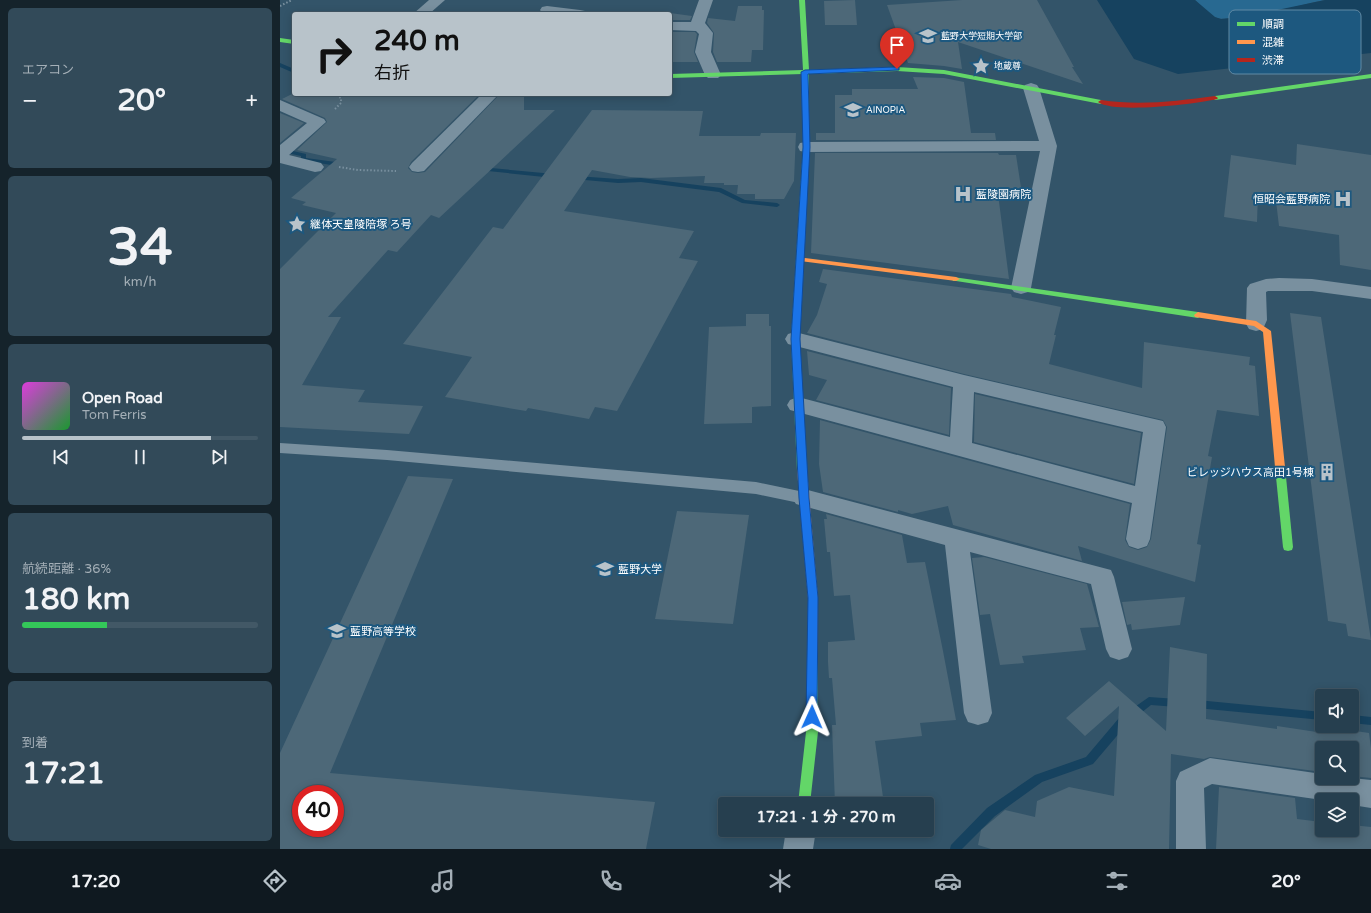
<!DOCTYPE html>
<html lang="ja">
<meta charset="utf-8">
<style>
body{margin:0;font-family:"Varela Round","Noto Sans JP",sans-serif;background:#324a59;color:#f1f3f6;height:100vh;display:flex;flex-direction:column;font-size:15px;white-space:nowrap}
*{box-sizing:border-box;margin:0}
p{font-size:13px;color:#a4afb7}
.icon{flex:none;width:22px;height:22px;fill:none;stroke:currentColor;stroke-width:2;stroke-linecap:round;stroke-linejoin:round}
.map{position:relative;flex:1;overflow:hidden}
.drawer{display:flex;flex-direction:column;gap:8px;padding:8px;background:#15232b;width:280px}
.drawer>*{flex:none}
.hud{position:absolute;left:12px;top:12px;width:380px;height:84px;border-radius:4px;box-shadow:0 2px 10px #0003,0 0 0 1px #425866;background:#b8c3ca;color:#111;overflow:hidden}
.buttons{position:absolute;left:1035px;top:689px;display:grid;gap:8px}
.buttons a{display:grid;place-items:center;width:44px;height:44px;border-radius:4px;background:#263f4f;box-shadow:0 2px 10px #0003,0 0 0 1px #425866;font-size:20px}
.speed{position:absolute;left:12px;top:785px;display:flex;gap:8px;font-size:20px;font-weight:700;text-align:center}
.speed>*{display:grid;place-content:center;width:52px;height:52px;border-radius:50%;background:#263f4f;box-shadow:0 2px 10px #0003,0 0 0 1px #425866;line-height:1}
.speed .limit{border:6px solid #d22;background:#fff;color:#111}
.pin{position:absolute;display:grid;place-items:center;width:34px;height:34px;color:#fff;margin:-41px -17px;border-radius:50% 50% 50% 0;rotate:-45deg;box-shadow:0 0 4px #0007}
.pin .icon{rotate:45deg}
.me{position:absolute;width:44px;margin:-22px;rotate:1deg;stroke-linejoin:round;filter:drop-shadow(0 0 3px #0008)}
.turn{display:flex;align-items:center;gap:14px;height:84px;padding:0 16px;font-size:18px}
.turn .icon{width:52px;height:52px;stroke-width:2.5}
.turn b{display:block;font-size:28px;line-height:34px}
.big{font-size:30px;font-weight:700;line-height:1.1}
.drawer .tile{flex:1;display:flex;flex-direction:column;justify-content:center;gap:6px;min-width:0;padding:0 14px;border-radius:6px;background:#324a59}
.drawer .dial{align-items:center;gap:0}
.dial b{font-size:52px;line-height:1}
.song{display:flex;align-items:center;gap:12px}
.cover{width:48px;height:48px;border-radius:6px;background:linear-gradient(135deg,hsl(300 70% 55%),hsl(130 70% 35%))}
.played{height:4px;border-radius:2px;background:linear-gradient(90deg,#b8c3ca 80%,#425866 80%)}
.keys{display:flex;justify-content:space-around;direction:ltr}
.heat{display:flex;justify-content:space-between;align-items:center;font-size:22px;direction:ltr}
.charge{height:6px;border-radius:3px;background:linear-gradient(90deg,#34c759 36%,#425866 0)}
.trip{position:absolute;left:438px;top:797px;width:216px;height:40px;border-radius:4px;background:#263f4f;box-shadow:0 2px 10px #0003,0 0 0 1px #425866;font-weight:700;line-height:40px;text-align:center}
.dock{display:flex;height:64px;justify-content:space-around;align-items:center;background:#0f1920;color:#a4afb7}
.dock .icon{width:28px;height:28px}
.dock .on{color:#b8c3ca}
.dock b{font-size:18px;color:#f1f3f6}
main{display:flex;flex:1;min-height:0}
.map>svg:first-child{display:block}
.green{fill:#286991}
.water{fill:#16425f}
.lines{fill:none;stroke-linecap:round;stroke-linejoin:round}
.stream{fill:#16425f;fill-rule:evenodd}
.building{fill:#4d6878;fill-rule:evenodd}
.path{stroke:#79909f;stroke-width:2;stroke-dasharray:1.5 2;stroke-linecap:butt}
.lane{fill:#79909f;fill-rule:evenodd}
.street{fill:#79909f;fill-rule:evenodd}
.fast{fill:#63d668;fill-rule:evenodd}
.slow{fill:#ff974d;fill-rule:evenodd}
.jam{fill:#b3261e;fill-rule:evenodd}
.route{fill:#1a73e8;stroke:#114b97}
.labels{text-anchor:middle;stroke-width:4;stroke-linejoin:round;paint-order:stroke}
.far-poi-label{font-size:9px;fill:#fff;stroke:#1d587f;text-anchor:start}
.poi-label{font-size:11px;fill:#fff;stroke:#1d587f;text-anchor:start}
.key{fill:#1d587f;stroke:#618aa5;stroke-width:1}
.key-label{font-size:11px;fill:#fff}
</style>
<main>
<section class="drawer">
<div class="tile"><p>エアコン</p>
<div class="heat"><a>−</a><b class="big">20°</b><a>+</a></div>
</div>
<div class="tile dial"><b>34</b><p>km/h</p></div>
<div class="tile">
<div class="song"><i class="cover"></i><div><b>Open Road</b><p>Tom Ferris</p></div></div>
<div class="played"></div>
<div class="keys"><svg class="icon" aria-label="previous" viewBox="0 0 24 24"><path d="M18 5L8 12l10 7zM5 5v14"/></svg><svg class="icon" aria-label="pause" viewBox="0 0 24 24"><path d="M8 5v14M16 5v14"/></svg><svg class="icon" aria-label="next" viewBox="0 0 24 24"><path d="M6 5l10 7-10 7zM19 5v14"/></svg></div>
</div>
<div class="tile"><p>航続距離 · 36%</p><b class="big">180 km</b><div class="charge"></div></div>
<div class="tile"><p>到着</p><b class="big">17:21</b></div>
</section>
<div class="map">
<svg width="1091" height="849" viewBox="0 0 1091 849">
<rect width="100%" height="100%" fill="#335469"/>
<path class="green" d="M 915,0 L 1045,0 C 1023,4 955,23 937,18 C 929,16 921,5 915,0 Z"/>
<polygon class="water" points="817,0 915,0 935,17 941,19 969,16 1045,0 1091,0 1091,53 898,74 854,59"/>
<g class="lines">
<g class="stream">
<polygon points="0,63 14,69 14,73 0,67"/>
<polygon points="9,150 26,154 26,158 63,163 66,165 63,167 21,160 21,156 7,153 6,152"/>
<polygon points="200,167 274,174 277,176 274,178 198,170 197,169"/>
<polygon points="296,176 338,179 361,178 441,188 465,200 497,203 500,205 497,207 462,203 439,192 361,182 338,183 294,179 294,177"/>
<polygon points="869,697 897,699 900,700 902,703 900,706 897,707 871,705 847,724 813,764 762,782 715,816 682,849 670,849 671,845 707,808 755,775 806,757 839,718"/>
<polygon points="917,700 1042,712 1042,720 917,708 914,707 912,704 914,701"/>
<polygon points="1072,715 1091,717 1091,725 1072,723"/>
</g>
</g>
<g class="building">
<polygon points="575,0 577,25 545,25 544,1"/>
<polygon points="682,0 757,0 794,67 792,67 803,84 678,42 682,69 664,66 628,63 607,5"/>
<polygon points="458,6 482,6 482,10 484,10 483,50 472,50 471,62 437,62 433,52 434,33 427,23 428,18 455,21"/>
<polygon points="390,13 412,16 410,20 390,20"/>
<polygon points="390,32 415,32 417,34 414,52 418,62 390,62"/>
<polygon points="633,77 664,78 684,82 691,133 715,133 716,140 536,140 536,133 555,133 555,95 572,95 572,89 638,89"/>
<polygon points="12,94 200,94 131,162 128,168 132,172 138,173 145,172 220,94 244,94 244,110 275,110 159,218 151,215 117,252 108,250 48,317 61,317 22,385 85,390 78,402 143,406 129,434 0,427 0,269 56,213 22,205 26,202 11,198 57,159 17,150 47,122 45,118 2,99"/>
<polygon points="312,110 423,111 419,136 480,136 481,133 516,133 514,181 504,199 475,199 475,194 457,194 458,185 444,185 444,183 424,183 425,176 371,178 350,177 312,170 284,211 414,231 399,258 418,261 337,411 315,407 309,419 248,408 246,411 165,397 192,357 123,344 213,227 223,229"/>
<polygon points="0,113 24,123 0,143"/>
<polygon points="1017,144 1091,155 1091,270 1060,265 1059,235 999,226 995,193 978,193 977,222 944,217 951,155 1016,165"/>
<polygon points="535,153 718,153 719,155 736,155 742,194 718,194 729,279 531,253"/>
<polygon points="543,269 731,294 732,297 781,307 774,335 776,335 769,364 862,388 864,342 970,357 969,365 975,366 979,416 937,410 928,456 932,457 917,544 921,545 915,582 798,546 802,561 673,525 668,506 632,514 618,510 618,512 543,492 539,464 540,420 850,504 845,540 849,547 858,550 867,547 871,539 887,427 883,420 684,374 527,333 537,315 547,284 539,282"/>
<polygon points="1010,313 1041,317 1091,640 1068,636 1066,624 1048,621"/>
<polygon points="466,314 489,314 489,326 491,326 491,406 472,407 472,423 424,424 429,327 466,326"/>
<polygon points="527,351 671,388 669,435 536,400 547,380 529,375"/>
<polygon points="695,394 861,433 854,484 694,442"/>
<path d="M 128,476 L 173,479 L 50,773 L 375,802 L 366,849 L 0,849 L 0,753 ZM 21,794 L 55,794 L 55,828 L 21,828 Z"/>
<polygon points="397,511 469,515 453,624 375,619"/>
<polygon points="546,514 622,535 627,563 645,562 663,651 676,720 640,723 642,736 595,741 604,804 555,804 552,725 556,725 552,678 549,678 548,662 548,642 575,640 570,595 554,596 550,552 547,552 544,519 547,519"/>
<polygon points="704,557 807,584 819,627 800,628 806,650 742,656 744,663 720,665 710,614 700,615 692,558"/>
<polygon points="905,597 900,625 852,630 851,624 847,625 842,602"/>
<polygon points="890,647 927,654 926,719 997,729 997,726 1050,734 1049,727 1089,733 1091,748 1091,778 1072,776 1072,748 1042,748 1042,772 930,757 924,759 891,754 889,849 711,849 698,845 701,830 725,810 755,817 757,801 789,787 834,796 839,706 805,736 786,718 829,681 886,731"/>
<polygon points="939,787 1015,798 1017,819 1042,822 1042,830 1072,830 1072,825 1091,827 1091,849 936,849"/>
</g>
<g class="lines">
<g class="path">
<polyline points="0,6 12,0"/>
<polyline points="53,94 61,98 61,103 55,109"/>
<polyline points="59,167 78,170 116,171"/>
</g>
<polygon class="lane" points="0,443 107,450 476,482 524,492 529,494 531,498 529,502 524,504 476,494 107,460 0,453"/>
<g class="street">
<polygon points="149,0 165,0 149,14 133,14"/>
<polygon points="419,0 433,0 425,23 433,33 431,52 441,75 438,78 428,78 425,75 415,52 419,34 416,31 390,30 390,22 411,22"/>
<polygon points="267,6 300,10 305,11 307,14 262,13 260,10 262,7"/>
<polygon points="751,83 757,85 759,88 777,146 751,288 748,292 741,294 734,292 731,288 760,151 526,152 520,151 518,147 520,143 526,142 759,141 743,88 745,85"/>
<polygon points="202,94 219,94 144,171 138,172 132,171 129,167 132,163"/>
<polygon points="0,100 44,119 46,122 9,155 41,163 44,167 41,171 35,172 0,163 0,145 27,123 0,111"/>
<polygon points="999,278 1032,279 1091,287 1091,299 1032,291 988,291 986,292 987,320 983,329 976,331 969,329 966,324 967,288 970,284 986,279"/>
<path d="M 515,332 L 684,375 L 883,421 L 886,427 L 870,539 L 867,546 L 858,549 L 849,546 L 846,539 L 852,503 L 510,410 L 507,405 L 510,400 L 518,397 L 670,437 L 673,387 L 508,344 L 505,339 L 508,334 ZM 694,392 L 863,432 L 855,486 L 692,443 Z"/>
<polygon points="524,489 831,570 834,577 852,649 848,657 839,660 830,657 826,649 811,584 690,552 712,713 708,722 698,725 688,722 684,713 665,545 516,504 512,498 516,492"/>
<polygon points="930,758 1042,774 1042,778 1072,778 1091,780 1091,808 1072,805 1072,800 1042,800 932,784 924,788 926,849 896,849 896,781 900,772"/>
<polygon points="506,830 536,830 533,849 503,849"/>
</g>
<g class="fast">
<polygon points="519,0 525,0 529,70 617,67 664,70 821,100 824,102 821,104 664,74 617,71 529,74 529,147 519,339 527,470 525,472 519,472 517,470 511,339 523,147 523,74 390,78 390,74 523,70"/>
<polygon points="0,38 14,40 14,44 0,42"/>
<polygon points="1091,74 1091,78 935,100 932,98 935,96"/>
<polygon points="673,277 918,312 922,315 918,318 676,281 673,281 672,279"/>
<polygon points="1000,464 1003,465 1005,467 1013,547 1012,550 1008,551 1004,550 1003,547 995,467 997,465"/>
<polygon points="533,654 537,656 538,659 538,732 530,804 518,804 526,732 528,659 529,656"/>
</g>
<g class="slow">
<polygon points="517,257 676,277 680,279 676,281 520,261 517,261 516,259"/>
<polygon points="918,312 976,321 991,331 1005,467 1003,469 997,469 995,467 983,332 974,326 915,317 914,315"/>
<polygon points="522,467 525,468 527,470 538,598 538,659 537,662 533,664 529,662 528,659 528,598 517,470 519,468"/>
</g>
<path class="jam" d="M 935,96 L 938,98 L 937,99 C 916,104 834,114 818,102 L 821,100 C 860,106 897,101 935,96 Z"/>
</g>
<polygon class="route" points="617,67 619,67 619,70 528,74 530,147 520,339 529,498 538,598 537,717 536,720 532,722 528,720 526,717 528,598 519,498 511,339 523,147 521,72 525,70"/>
<defs>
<g id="university-bare" transform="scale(1.38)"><path d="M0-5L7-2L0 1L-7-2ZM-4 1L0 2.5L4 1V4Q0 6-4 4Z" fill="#b8c3ca" stroke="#1d587f" stroke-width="2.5" paint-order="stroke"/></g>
<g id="sight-bare" transform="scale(1.38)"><path d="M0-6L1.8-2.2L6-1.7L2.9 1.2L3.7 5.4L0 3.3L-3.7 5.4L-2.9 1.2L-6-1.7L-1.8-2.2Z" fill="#b8c3ca" stroke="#1d587f" stroke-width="2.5" paint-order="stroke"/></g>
<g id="school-bare" transform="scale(1.38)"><path d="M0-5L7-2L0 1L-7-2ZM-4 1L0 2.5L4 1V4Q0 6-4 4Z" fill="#b8c3ca" stroke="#1d587f" stroke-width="2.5" paint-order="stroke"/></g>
<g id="hospital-bare" transform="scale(1.38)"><path d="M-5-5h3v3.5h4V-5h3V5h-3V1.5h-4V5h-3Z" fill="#b8c3ca" stroke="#1d587f" stroke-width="2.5" paint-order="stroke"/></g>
<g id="building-bare" transform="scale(1.38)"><path d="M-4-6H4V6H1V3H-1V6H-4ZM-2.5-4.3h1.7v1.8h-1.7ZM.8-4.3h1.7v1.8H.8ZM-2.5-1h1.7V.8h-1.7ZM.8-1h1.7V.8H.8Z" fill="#b8c3ca" stroke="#1d587f" stroke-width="2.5" paint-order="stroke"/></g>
</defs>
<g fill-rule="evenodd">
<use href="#university-bare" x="648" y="36"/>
<use href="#sight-bare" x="701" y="66"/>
<use href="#school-bare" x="573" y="110"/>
<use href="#hospital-bare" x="683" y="194"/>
<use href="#hospital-bare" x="1063" y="199"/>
<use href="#sight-bare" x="17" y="224"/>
<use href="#building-bare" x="1047" y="472"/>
<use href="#university-bare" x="325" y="569"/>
<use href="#school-bare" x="57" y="631"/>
</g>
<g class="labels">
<g class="far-poi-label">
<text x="661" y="39">藍野大学短期大学部</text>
<text x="714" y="69">地蔵尊</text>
<text x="586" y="113">AINOPIA</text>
</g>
<g class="poi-label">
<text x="696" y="198">藍陵園病院</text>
<text x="1050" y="203" text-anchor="end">恒昭会藍野病院</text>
<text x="30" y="228">継体天皇陵陪塚 ろ号</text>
<text x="1034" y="476" text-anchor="end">ビレッジハウス高田1号棟</text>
<text x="338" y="573">藍野大学</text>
<text x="70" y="635">藍野高等学校</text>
</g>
</g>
<rect x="949" y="10" width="132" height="64" rx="6" class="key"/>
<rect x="957" y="22" width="18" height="4" fill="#63d668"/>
<rect x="957" y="40" width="18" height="4" fill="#ff974d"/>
<rect x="957" y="58" width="18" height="4" fill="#b3261e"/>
<g class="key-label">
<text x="982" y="28">順調</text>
<text x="982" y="46">混雑</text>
<text x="982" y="64">渋滞</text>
</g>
</svg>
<div class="buttons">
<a><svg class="icon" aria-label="sound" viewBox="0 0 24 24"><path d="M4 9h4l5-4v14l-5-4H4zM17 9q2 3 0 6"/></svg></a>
<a><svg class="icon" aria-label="search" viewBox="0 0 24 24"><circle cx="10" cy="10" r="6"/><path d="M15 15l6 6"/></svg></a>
<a><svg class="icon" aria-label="layers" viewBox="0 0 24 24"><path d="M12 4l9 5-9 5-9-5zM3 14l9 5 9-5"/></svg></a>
</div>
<div class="speed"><div class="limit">40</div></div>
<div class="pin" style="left:617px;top:69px;background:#d93025"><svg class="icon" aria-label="arrive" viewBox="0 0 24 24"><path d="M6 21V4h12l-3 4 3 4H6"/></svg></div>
<svg class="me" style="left:532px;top:717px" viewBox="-20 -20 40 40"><path d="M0-17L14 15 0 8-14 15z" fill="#1a73e8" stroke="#fff" stroke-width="4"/></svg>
<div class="trip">17:21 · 1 分 · 270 m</div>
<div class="hud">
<div class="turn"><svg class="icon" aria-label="right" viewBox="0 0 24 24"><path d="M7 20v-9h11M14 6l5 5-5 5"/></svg><div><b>240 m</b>右折</div></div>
</div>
</div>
</main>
<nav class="dock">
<b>17:20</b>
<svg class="icon on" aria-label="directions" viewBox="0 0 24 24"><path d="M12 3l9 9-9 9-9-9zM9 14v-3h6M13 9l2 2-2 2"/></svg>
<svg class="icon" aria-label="music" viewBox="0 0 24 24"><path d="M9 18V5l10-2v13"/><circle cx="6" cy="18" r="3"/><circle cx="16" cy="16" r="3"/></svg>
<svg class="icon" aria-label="phone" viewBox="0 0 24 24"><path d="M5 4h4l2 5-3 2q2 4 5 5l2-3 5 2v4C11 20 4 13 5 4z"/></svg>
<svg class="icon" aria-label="climate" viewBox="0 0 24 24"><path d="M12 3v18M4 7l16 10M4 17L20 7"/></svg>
<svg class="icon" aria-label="car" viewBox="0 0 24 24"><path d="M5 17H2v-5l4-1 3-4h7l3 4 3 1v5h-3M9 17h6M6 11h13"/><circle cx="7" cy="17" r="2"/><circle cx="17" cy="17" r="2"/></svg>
<svg class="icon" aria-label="filters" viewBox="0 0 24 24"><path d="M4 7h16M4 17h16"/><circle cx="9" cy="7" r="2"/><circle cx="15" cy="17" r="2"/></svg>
<b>20°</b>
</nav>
